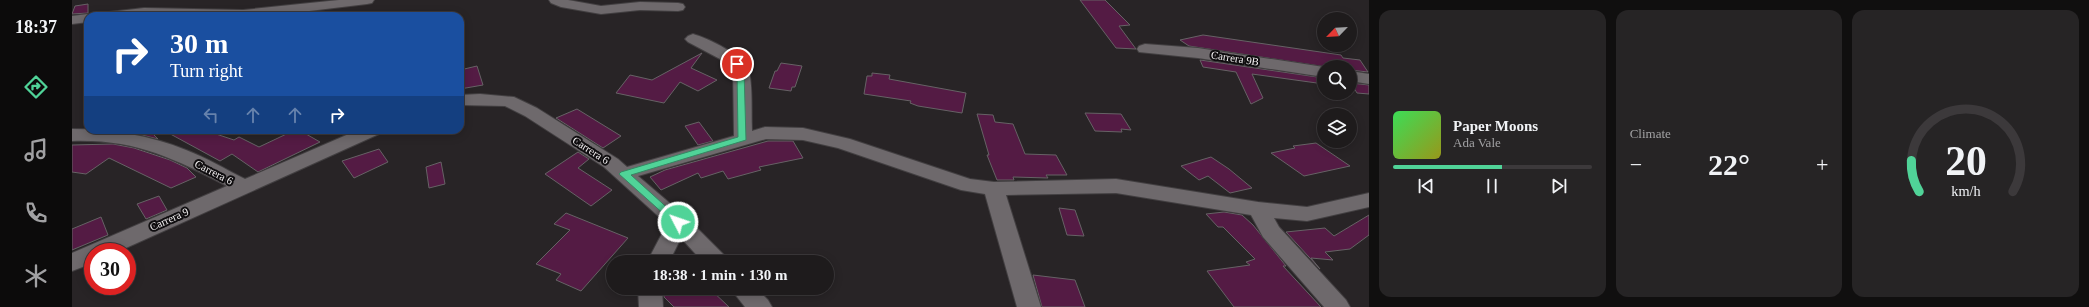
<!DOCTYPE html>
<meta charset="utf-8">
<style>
body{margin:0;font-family:"Times New Roman",serif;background:#262425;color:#f1f3f6;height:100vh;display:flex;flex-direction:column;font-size:15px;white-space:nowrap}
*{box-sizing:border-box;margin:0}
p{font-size:13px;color:#a1a1a3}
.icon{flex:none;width:22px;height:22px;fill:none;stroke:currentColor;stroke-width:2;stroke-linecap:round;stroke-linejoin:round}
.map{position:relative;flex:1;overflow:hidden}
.side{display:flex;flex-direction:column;gap:10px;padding:10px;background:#100f0f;width:720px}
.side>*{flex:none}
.top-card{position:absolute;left:12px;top:12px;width:380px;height:122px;border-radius:12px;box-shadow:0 2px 10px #0003,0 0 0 1px #3c393b;background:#1a4fa0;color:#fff;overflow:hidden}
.needle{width:26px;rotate:245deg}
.fabs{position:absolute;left:1245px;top:12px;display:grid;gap:8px}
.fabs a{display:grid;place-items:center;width:40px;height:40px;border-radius:50%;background:#1e1b1c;box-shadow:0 2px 10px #0003,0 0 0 1px #3c393b;font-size:20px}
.speed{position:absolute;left:12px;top:243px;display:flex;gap:8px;font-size:20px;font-weight:700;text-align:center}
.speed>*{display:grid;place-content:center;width:52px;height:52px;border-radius:50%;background:#1e1b1c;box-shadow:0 2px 10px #0003,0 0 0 1px #3c393b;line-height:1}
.speed .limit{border:6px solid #d22;background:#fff;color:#111}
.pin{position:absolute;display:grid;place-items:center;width:34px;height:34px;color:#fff;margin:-17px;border:2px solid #fff;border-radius:50%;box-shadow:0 1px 4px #0007}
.me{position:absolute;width:44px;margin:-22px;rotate:311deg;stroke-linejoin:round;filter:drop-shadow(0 0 3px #0008)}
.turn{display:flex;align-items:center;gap:14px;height:84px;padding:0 20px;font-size:18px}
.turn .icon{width:52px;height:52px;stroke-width:2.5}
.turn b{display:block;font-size:28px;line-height:34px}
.lanes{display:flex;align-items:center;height:38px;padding:0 20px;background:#0003;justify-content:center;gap:20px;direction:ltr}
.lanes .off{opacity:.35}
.big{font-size:30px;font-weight:700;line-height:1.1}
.side .card{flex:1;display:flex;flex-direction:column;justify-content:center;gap:6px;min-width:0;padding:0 14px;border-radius:12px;background:#262425}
.side .dial{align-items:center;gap:0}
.dial svg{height:104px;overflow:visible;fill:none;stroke:#3c393b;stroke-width:7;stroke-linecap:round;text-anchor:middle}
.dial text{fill:#f1f3f6;stroke:none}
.song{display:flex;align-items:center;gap:12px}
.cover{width:48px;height:48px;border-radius:6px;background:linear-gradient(135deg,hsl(130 70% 55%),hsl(60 70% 35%))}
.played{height:4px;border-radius:2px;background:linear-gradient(90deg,#50d398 55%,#3c393b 55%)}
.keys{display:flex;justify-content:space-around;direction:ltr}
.heat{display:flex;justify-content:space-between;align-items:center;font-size:22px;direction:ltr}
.side .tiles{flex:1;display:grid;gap:10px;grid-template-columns:repeat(3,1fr)}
.trip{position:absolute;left:534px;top:255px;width:228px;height:40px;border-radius:20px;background:#1e1b1c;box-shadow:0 2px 10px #0003,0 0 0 1px #3c393b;font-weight:700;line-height:40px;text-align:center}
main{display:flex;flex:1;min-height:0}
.dock{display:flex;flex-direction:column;width:72px;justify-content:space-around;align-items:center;background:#0c0b0b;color:#a1a1a3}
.dock .icon{width:28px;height:28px}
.dock .on{color:#50d398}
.dock b{font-size:18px;color:#f1f3f6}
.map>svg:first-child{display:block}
.building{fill:#541b44;stroke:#666265}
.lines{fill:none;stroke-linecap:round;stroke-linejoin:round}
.minor-casing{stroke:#423f41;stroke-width:2}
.minor{fill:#6e696c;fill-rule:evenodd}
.route{fill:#50d398;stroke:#348963}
.labels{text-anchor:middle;stroke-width:4;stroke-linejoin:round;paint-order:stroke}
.street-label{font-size:11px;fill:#f5f2f3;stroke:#0f0d0f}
</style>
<main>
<nav class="dock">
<b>18:37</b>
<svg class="icon on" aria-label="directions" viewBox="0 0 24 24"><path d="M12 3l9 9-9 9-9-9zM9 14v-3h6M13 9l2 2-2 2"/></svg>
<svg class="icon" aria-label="music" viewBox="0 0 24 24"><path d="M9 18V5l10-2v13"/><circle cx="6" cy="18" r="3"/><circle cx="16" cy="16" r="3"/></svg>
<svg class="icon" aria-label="phone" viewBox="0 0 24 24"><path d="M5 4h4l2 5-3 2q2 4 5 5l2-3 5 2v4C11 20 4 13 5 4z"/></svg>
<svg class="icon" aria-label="climate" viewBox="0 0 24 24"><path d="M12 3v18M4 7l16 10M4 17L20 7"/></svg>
</nav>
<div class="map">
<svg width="1297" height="307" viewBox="0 0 1297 307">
<rect width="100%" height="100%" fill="#282426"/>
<g class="building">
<polygon points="1008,0 1033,0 1058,25 1047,26 1064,49 1044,48"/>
<polygon points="16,4 16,13 0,14 3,6"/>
<polygon points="1131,35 1269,55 1271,58 1288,60 1296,72 1278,70 1278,67 1254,67 1117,46 1108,40"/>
<polygon points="630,53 619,68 645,80 626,91 608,82 592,103 544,93 558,75 580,80"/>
<polygon points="1128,60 1252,78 1252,84 1180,74 1191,98 1179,104 1164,72 1131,67"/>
<polygon points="709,63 730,66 723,87 720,87 719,91 697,88 703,71 705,71"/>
<polygon points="405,66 411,85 388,89 388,70"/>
<polygon points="800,73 818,75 817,79 894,93 890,113 846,106 838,103 839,101 792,94 795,76 800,76"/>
<polygon points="1278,83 1297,85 1297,94 1285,93 1282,88 1278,87"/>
<polygon points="505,109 549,136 531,148 484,118"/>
<polygon points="1013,113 1049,114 1059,130 1049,129 1050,132 1023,131"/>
<polygon points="905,114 921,115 923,122 941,124 953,154 984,155 995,175 974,175 976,178 941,177 942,180 925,180 915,155 917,155"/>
<polygon points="627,122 641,141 626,145 613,126"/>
<polygon points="72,130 77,130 86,139 66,134"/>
<polygon points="91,130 132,130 162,140 167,137 187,147 223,130 227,130 248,142 186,172 160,154 148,161"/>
<polygon points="696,141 721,141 731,158 687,167 689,170 656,179 651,171 629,178 626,173 589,190 578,177 593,170"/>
<polygon points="1244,143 1278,166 1232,176 1199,153 1223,148 1221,146"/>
<polygon points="41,144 62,148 98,160 115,168 124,177 99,188 37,158 14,174 0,172 0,145"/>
<polygon points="307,149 316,162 282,178 270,161"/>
<polygon points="506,152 517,159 506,168 540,190 519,206 473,174"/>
<polygon points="1139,157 1157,169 1180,188 1158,193 1136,176 1127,180 1109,166"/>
<polygon points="369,162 373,184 357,188 354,167"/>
<polygon points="87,196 95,210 74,219 65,204"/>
<polygon points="987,208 1003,210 1012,236 995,235"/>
<polygon points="1152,212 1170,215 1181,225 1214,266 1211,266 1249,307 1162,307 1135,271 1178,265 1174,262 1183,259 1151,227 1146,227 1134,214"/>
<polygon points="494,213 556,238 509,291 484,280 489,274 464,264 498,230 482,224"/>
<polygon points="1297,215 1297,235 1278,249 1253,252 1261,260 1239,258 1248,269 1214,232 1253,228 1262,236"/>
<polygon points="29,217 36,235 0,250 0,229"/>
<polygon points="961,275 1003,280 1013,307 970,307"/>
<polygon points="592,288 637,288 657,307 602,307 592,297"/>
</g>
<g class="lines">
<g class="minor-casing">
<g id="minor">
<polygon points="267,0 302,0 300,3 295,4 196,16 30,16 32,13 37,12 72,8 171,10"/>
<polygon points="477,0 496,0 529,6 568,2 606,3 611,4 613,7 611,10 606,11 568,10 529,14 489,7 479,3"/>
<polygon points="16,14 22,16 16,16 16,22 0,24 0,16"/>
<path d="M 621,34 C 635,38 674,56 677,71 C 681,90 679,112 680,131 L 693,127 L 731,128 L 778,139 L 898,179 L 922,182 L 1044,179 L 1186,202 L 1235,207 L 1297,193 L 1297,207 L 1235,221 L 1202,218 L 1207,227 L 1274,300 L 1278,307 L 1252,307 L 1191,237 L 1179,215 L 1044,193 L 934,195 L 969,307 L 945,307 L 913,194 L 889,190 L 766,148 L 731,140 L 694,139 L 566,176 L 614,217 L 653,256 L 656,262 L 631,262 L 609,238 L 597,262 L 575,262 L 595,224 L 532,167 L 453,116 L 433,106 L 388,105 L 388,95 L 408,94 L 442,97 L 465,108 L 546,159 L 555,167 L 662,136 L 661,70 L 648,59 L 616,42 L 613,39 L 616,36 Z"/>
<polygon points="1073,44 1126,48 1252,67 1252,77 1126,58 1067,52 1065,49 1067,46"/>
<polygon points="1278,71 1297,74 1297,84 1278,81"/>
<path d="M 0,129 C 38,129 78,135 114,150 C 135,158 153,169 173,179 L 286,130 L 310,130 L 307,134 L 45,252 L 21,252 L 21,263 L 0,271 L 0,253 L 155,186 C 101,158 63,139 0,141 Z"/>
<polygon points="566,288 590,288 591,307 567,307"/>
<polygon points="658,288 684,288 696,300 700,307 673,307"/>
</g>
</g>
<use href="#minor" class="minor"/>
</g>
<polygon class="route" points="662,62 668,62 672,70 674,140 559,175 611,222 610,224 603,224 547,174 549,172 666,137 665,70 661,64"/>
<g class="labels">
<g class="street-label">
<text transform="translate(1163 58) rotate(9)" y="4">Carrera 9B</text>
<text transform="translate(519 150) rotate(33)" y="4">Carrera 6</text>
<text transform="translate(142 172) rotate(27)" y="4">Carrera 6</text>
<text transform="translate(97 219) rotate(-24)" y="4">Carrera 9</text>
</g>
</g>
</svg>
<div class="fabs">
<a><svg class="needle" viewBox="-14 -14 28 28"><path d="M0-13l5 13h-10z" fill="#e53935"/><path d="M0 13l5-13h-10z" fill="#a1a1a3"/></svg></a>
<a><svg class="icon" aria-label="search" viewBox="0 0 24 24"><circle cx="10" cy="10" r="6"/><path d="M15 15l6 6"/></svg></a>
<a><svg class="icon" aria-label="layers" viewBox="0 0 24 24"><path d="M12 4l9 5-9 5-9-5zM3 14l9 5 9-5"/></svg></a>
</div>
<div class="speed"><div class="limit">30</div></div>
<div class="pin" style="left:665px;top:64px;background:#d93025"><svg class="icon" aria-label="arrive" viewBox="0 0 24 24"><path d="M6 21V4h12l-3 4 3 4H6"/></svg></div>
<svg class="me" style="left:606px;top:222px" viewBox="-20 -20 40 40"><circle r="17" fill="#50d398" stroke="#fff" stroke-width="3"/><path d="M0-11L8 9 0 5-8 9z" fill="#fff"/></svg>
<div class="trip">18:38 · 1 min · 130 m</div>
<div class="top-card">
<div class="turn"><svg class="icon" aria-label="right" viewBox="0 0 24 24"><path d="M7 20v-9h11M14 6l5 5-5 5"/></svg><div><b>30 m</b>Turn right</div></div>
<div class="lanes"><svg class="icon off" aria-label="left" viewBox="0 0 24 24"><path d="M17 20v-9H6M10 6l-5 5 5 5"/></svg><svg class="icon off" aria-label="ahead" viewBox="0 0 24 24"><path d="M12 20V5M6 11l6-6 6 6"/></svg><svg class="icon off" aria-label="ahead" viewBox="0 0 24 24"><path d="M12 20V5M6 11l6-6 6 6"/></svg><svg class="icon" aria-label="right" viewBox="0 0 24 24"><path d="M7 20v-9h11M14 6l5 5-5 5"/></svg></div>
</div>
</div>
<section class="side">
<div class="tiles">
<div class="card">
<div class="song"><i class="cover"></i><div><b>Paper Moons</b><p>Ada Vale</p></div></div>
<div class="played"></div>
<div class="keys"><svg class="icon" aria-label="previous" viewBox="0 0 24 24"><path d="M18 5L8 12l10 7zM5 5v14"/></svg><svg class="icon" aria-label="pause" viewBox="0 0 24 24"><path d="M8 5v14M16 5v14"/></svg><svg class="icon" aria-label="next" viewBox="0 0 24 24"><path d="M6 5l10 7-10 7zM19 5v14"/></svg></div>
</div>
<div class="card"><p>Climate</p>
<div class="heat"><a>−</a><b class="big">22°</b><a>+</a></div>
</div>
<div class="card dial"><svg viewBox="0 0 100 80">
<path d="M14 69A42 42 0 1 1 86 69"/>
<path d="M14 69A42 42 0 0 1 8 45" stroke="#50d398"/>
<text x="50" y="56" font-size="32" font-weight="700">20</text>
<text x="50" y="72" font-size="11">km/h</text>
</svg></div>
</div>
</section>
</main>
